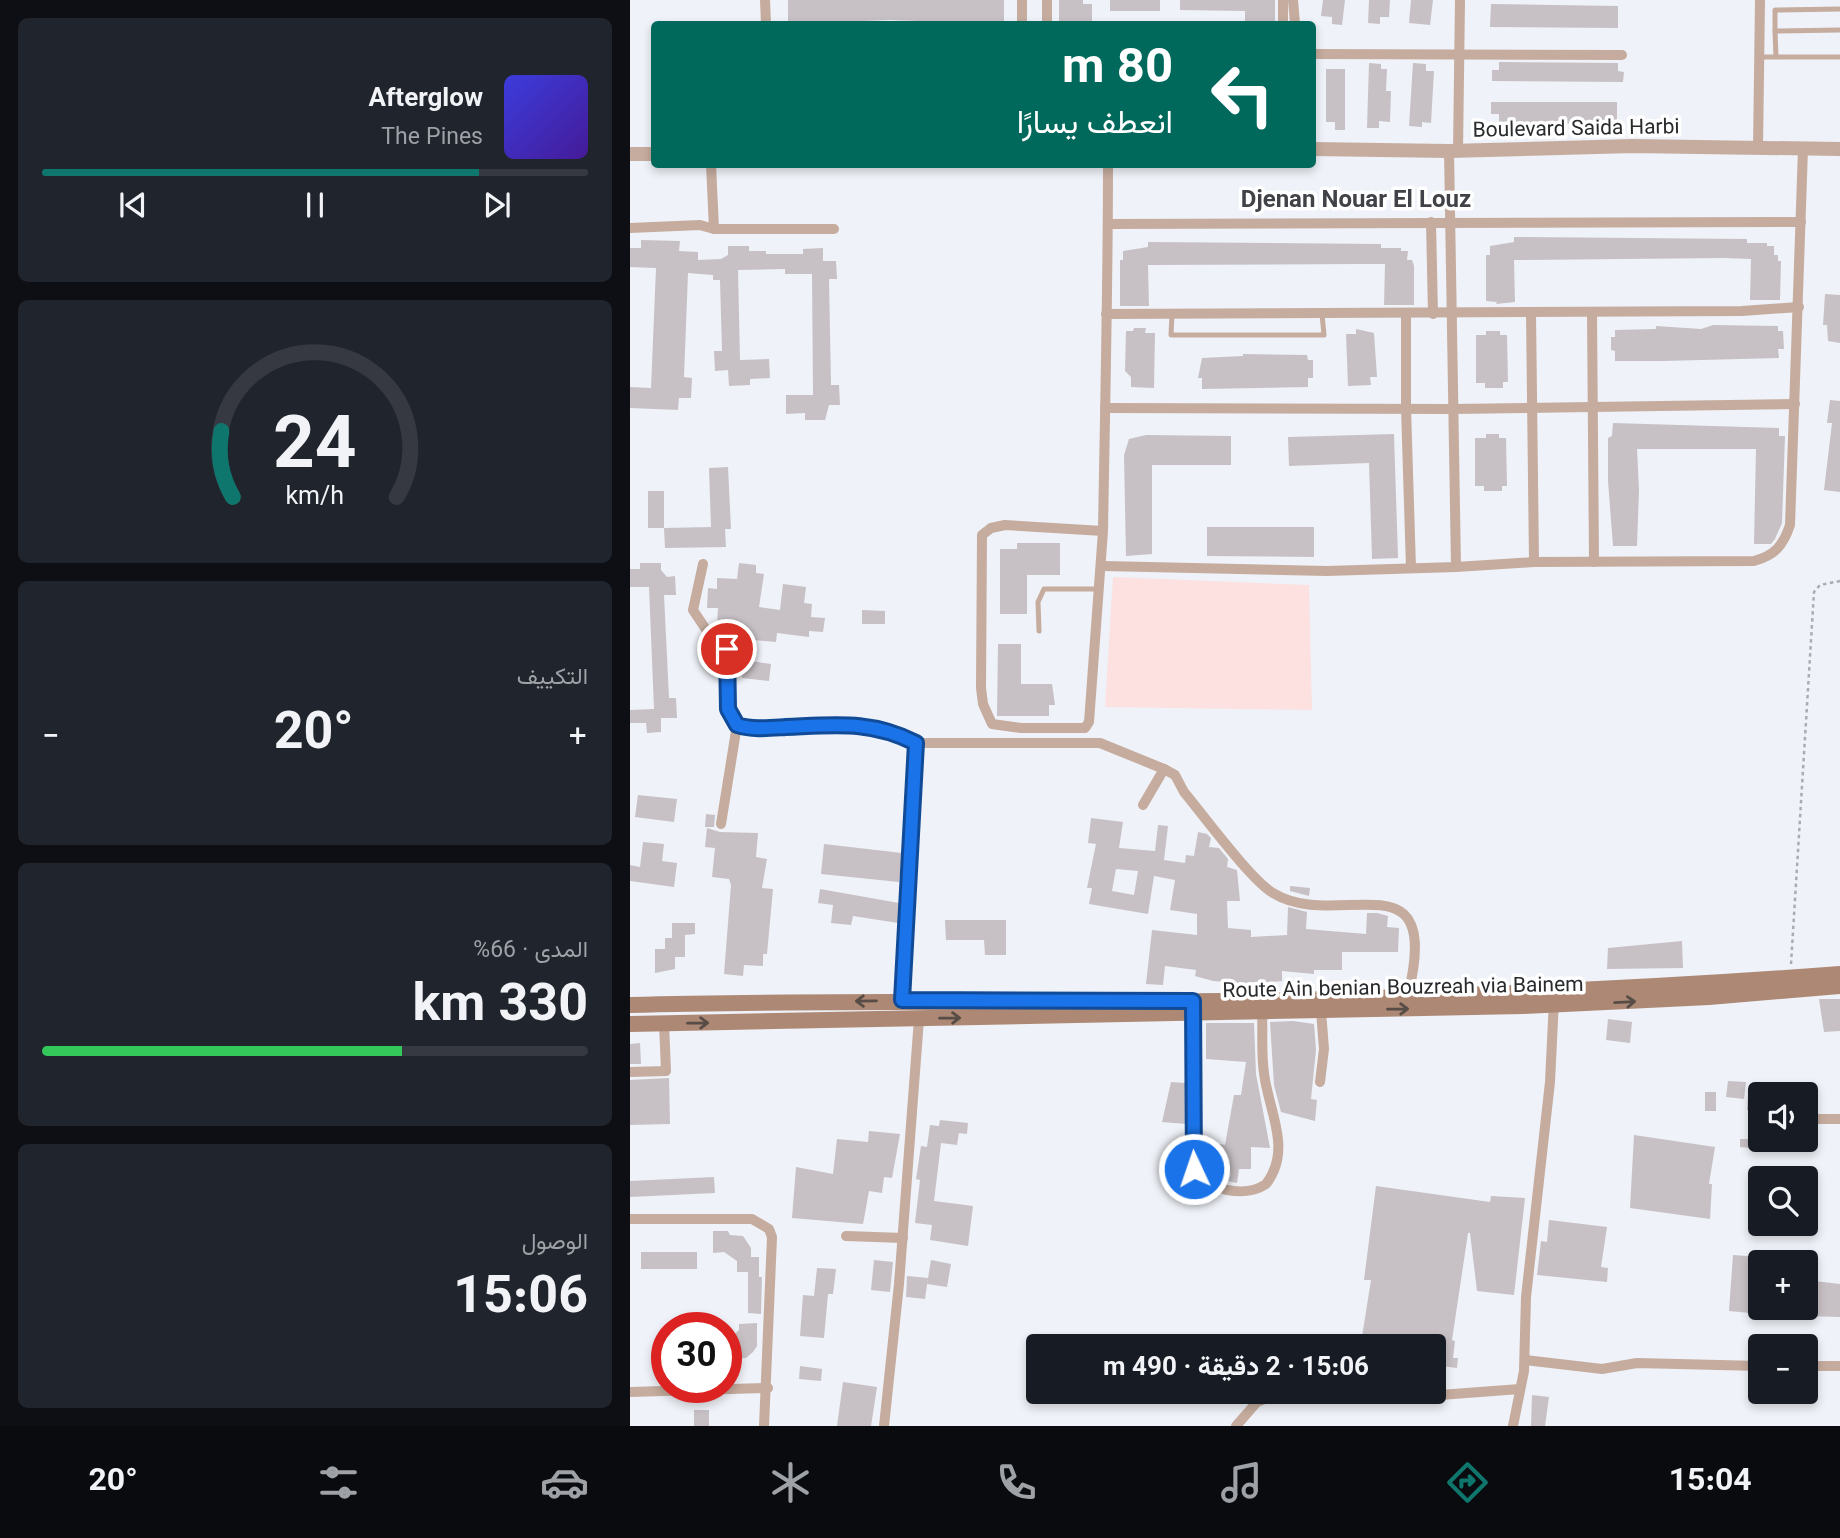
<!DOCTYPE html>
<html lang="ar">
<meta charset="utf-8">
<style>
body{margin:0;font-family:Georgia,Vazirmatn,serif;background:#20242c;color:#f1f3f6;direction:rtl;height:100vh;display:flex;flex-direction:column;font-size:26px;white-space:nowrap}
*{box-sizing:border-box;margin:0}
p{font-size:23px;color:#9ea1a6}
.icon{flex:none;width:38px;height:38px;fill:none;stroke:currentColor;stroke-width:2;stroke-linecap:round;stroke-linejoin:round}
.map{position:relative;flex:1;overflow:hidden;direction:ltr}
.panel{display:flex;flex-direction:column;gap:18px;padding:18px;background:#0d0f14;width:630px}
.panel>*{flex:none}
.hud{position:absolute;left:21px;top:21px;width:665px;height:147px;border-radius:7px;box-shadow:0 4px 10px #0003;direction:rtl;background:#00695c;color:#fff;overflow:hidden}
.tools{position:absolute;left:1118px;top:1082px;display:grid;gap:14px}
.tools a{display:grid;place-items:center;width:70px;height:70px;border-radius:7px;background:#171b24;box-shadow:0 4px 10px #0003;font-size:35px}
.speed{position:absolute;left:21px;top:1312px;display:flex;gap:14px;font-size:35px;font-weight:700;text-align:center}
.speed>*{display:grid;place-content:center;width:91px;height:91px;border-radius:50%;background:#171b24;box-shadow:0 4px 10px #0003;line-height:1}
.speed .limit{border:10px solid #d22;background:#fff;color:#111}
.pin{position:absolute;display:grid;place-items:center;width:60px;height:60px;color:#fff;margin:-30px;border:4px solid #fff;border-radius:50%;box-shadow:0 2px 7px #0007}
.me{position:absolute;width:77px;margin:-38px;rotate:357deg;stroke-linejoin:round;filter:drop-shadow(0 0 5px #0008)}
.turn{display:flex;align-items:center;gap:24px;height:147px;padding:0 28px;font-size:32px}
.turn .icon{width:91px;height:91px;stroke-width:2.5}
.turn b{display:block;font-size:49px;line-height:60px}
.big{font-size:52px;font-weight:700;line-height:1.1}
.panel .card{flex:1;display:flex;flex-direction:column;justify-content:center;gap:10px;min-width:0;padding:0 24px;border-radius:10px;background:#20242c}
.panel .dial{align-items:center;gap:0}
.dial svg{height:182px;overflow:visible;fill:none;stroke:#363941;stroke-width:7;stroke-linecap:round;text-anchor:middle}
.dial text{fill:#f1f3f6;stroke:none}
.song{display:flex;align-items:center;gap:21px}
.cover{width:84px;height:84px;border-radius:10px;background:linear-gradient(135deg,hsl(240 70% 55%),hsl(260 70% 35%))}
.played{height:7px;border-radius:4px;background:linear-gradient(90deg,#0f766e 80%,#363941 80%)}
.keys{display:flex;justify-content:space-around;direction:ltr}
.heat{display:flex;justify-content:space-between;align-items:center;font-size:38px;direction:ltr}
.charge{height:10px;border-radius:5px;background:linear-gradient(90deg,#34c759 66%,#363941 0)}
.trip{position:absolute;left:396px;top:1334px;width:420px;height:70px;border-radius:7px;background:#171b24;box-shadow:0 4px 10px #0003;font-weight:700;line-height:70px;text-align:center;direction:rtl}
.tab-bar{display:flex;height:112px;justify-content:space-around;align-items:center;background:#090b0e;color:#9ea1a6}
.tab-bar .icon{width:49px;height:49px}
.tab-bar .active{color:#0f766e}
.tab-bar b{font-size:32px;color:#f1f3f6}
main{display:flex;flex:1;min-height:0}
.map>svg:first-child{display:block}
.education{fill:#fce1e0}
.building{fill:#c7c1c5;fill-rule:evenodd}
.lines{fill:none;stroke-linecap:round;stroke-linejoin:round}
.path{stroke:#aaacb1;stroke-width:2.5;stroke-dasharray:3.5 3.5;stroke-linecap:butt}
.service{stroke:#c5ac9e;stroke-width:5}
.minor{stroke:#c5ac9e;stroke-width:10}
.tertiary{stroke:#c5ac9e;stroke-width:14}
.secondary{stroke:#ad8975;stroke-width:16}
.oneway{stroke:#574c46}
.route-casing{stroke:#114b97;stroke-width:18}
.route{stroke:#1a73e8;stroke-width:12}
.labels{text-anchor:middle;stroke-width:7;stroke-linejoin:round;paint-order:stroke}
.street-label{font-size:21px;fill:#292b2d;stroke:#fff}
.quarter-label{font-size:24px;font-weight:bold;fill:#404247;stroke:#fff}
</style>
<main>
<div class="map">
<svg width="1210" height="1426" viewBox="0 0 1210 1426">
<rect width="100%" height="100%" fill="#eff2f8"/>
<polygon class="education" points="483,577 679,585 682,710 475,707"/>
<g class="building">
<polygon points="158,0 374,0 374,24 259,20 158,24"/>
<polygon points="429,0 453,0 453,4 462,4 462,24 429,24"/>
<rect x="480" y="0" width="50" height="11"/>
<polygon points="550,0 645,0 645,24 615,24 615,11 550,10"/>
<polygon points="693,0 715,0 712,25 702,24 702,17 691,16"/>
<polygon points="739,0 760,0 759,17 750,17 750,24 738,23"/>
<polygon points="781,0 803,0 800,25 779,23"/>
<polygon points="861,4 988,6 988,28 860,27"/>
<polygon points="869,62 988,63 988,71 994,72 993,82 862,81 862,70 869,70"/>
<polygon points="739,63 751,64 751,69 757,69 756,91 761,91 760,122 749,121 749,128 737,128"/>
<polygon points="783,63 796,64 796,71 804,71 801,123 792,122 792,127 779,126"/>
<polygon points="696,69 715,69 715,130 705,130 705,122 696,122"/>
<polygon points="861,102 987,102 987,124 869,123 869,114 861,114"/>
<polygon points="884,237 1117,239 1117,243 1137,243 1137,246 1144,246 1144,255 1148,255 1148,261 1151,261 1150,300 1120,300 1121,259 1094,258 884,260 885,302 866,304 867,302 856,301 856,255 860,255 860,246 884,242"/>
<polygon points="11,240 50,241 49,251 68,252 68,260 91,259 98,255 98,246 119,246 119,251 136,251 136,254 173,254 173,249 193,248 193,261 206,261 207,279 199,279 201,385 209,385 210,405 199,405 195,420 175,420 175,413 156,414 156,395 183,395 182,274 155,274 155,269 108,270 110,360 139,359 140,378 120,379 120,385 99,386 98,370 85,371 84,351 92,351 90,280 83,280 83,275 58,273 54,377 62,378 61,398 49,398 48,410 0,408 0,387 21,388 26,268 0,267 0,248 11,248"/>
<polygon points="518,242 751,244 751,248 771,248 771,251 778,251 777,260 782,260 784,266 784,305 754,305 755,264 728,264 518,265 519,306 490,306 490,260 493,260 493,251 518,247"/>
<polygon points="1195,294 1210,295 1210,343 1198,341 1197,325 1193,325"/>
<polygon points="1083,325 1148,326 1148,331 1153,331 1154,349 1148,349 1149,358 1033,361 985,361 985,351 981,350 981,337 985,337 985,330 1026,329 1026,326 1071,329"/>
<polygon points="504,328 516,328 515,333 525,333 524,388 501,387 501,377 495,371 496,331 503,331"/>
<polygon points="726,329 744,333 747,377 740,377 741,385 718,386 716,334 726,334"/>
<polygon points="856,331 870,331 870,335 877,335 878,382 873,382 873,388 855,388 855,383 846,383 846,335 856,335"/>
<polygon points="613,354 677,355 678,360 683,360 683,378 678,378 678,387 572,389 572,378 568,378 572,358 613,356"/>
<polygon points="1200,400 1210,401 1210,492 1194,490 1202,423 1197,423"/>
<polygon points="983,423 1149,428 1149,436 1155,436 1152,523 1145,539 1141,544 1124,544 1126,449 1007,449 1009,490 1007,546 983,546 978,481 978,438 982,436"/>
<polygon points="764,434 768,558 742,559 739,463 659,466 658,437"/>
<polygon points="856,434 869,434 869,438 876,438 877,486 872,486 872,491 854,491 854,486 845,486 845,438 856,438"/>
<polygon points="516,435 601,436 601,465 522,465 522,554 496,556 494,455 499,439"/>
<polygon points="98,467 101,529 95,529 96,547 35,548 34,528 81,527 79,468"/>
<rect x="18" y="491" width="16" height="37"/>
<polygon points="577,527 684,527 684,557 577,556"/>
<polygon points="387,543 430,543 430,575 397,575 397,614 370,614 370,549 387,549"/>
<polygon points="10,563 31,563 31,570 37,577 45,576 46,595 34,595 39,698 46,698 47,718 31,718 31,732 17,733 16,723 0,723 0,710 24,709 19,587 0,587 0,569 10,569"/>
<polygon points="109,563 126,565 126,573 134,574 129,607 150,610 153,584 176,587 174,603 182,604 181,617 195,618 193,632 179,631 179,637 147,633 146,642 114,639 115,628 87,626 88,608 77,608 78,588 87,589 87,578 107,579"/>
<polygon points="232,610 255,611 255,624 232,624"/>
<polygon points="368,644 391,644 391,684 422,684 425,705 419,705 419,716 367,716"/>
<polygon points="114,660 141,664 139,681 112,678"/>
<polygon points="8,795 47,799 44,822 5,817"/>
<polygon points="76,814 85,815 84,827 75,827"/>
<path d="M 461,818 L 493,822 L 489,848 L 525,851 L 528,825 L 538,826 L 534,860 L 555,863 L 556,855 L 564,856 L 568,832 L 577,834 L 581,838 L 579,847 L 589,848 L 598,859 L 597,867 L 607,870 L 610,901 L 597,901 L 598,928 L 621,930 L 621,937 L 657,935 L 658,907 L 677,912 L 676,929 L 736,934 L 737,913 L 747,913 L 758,916 L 757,927 L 769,928 L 768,952 L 712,952 L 712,970 L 684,970 L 684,974 L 652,971 L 652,981 L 621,984 L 583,981 L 565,976 L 566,970 L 535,966 L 533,985 L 516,984 L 522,930 L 567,935 L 567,914 L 540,910 L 545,880 L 524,876 L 518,914 L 459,904 L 462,888 L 457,888 L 466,844 L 458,843 ZM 486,869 L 508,871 L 504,895 L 482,891 Z"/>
<polygon points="77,828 90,832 128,833 126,857 137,859 132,888 143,889 137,954 133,954 133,966 114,965 113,976 94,974 101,885 99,879 82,877 85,848 75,847"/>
<polygon points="13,842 34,844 32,861 47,863 44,887 0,881 0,865 10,867"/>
<polygon points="194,844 272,853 269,882 191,874"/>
<polygon points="660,886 680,888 679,896 660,891"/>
<polygon points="190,889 269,903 268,923 223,916 221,925 201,923 203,905 188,903"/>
<polygon points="315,920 376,920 376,955 355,955 354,940 316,940"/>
<polygon points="42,923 65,923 65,934 55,935 55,957 45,957 45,969 25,973 25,949 35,949 35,938 42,938"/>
<polygon points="1052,941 1053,968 977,969 978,948"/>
<polygon points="1189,999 1210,999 1210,1031 1194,1032"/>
<polygon points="978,1019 1002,1022 1000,1043 976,1040"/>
<polygon points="663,1021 684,1024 686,1050 681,1099 687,1100 685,1121 651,1112 644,1085 640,1022"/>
<polygon points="576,1023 624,1023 626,1074 640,1148 621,1147 621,1169 609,1169 607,1183 592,1180 593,1165 572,1162 572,1157 573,1150 584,1151 585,1143 595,1145 604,1095 611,1095 616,1062 576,1059"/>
<polygon points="10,1043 11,1064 0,1064 0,1044"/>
<polygon points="39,1078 40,1124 0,1125 0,1080"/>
<polygon points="1098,1081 1116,1082 1114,1099 1096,1097"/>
<polygon points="541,1082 556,1083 556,1124 532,1122"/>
<rect x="1075" y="1092" width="11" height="19"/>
<polygon points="1118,1096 1130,1097 1130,1111 1117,1110"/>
<polygon points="310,1120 338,1123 337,1134 329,1133 327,1145 311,1143 304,1201 343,1206 338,1246 300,1240 302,1225 285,1223 290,1180 286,1179 291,1146 297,1147 300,1125 309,1126"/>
<polygon points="239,1131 270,1134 262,1178 254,1177 252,1193 239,1191 233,1224 162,1218 166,1167 203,1174 207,1139 238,1142"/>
<polygon points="1004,1135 1085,1147 1079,1184 1082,1184 1080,1219 1000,1208"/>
<polygon points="1110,1139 1143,1139 1142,1150 1110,1147"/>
<polygon points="84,1177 85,1193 0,1197 0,1181"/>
<polygon points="746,1186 860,1202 861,1196 895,1198 884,1295 847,1291 840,1233 838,1233 822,1340 825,1341 823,1358 828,1358 827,1368 803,1365 803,1346 731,1343 741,1280 734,1280"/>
<polygon points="919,1220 977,1227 971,1267 978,1268 977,1282 907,1275 911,1241 917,1242"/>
<polygon points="83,1231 98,1231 100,1235 113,1236 121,1248 121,1257 129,1257 129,1277 132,1277 131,1314 118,1313 118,1272 107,1272 107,1261 94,1252 83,1253"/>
<rect x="11" y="1252" width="56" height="17"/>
<polygon points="1103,1255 1130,1257 1130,1314 1099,1311"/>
<polygon points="244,1260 263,1262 260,1292 241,1290"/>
<polygon points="301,1260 321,1264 317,1287 297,1284"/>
<polygon points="187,1268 206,1269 203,1294 198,1294 194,1338 170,1336 173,1295 184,1296"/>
<polygon points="277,1276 298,1278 295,1299 276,1297"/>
<polygon points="1176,1280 1210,1284 1210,1317 1176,1316"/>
<polygon points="1137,1307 1176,1307 1175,1319 1136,1315"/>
<polygon points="127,1323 127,1346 123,1352 116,1358 96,1359 96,1342 109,1330 109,1324"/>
<polygon points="170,1366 192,1369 191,1381 169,1379"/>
<polygon points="213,1382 247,1387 241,1426 207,1426"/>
<polygon points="902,1395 919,1397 915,1426 901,1426"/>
<rect x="64" y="1410" width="15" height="16"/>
</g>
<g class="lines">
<polyline class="path" points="1161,964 1184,592 1190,585 1210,581"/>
<g class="service">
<polyline points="1145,31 1145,10 1210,9"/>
<polyline points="1129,57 1210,57"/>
<polyline points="1146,57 1145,31 1210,30"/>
<polyline points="542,314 541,335 694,335 692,314"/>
<polyline points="409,631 408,602 414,589 467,589"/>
</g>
<g class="minor">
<polyline points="135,0 136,24"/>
<polyline points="663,0 665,24"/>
<polyline points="392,24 392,0"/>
<polyline points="417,24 417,0"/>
<polyline points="653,24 653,0"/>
<polyline points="682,54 992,55"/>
<polyline points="1128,149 1130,0"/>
<polyline points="828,151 830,0"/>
<polyline points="801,222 803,314"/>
<polyline points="478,224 1171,222"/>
<polyline points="0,228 70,225 84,229 81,164"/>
<polyline points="84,229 204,229"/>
<polyline points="962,312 964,562"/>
<polyline points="901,313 904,562"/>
<polyline points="476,314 1112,311 1169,307"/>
<polyline points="776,314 776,408 781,568"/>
<polyline points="475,408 823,409 1165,404"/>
<path d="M 473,531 L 375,525 L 361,528 L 352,535 L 351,688 L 353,704 L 362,724 L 391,728 L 455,728 L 459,722 L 473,531 C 475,409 478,287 478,164"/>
<path d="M 73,564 L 63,610 L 79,634 L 97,649 L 98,709 L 107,725 C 123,730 139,728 156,727 C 205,725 241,720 286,743 L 272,1000"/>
<polyline points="473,566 697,571 826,567 819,151"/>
<path d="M 826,567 L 904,562 L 1124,561 C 1145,555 1153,546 1160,525 L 1173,149"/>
<polyline points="286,743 470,743 534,769"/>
<path d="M 513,805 L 534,769 L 545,775 L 554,792 C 574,816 620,879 643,893 C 708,933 813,851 778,995"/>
<polyline points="91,824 107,725"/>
<path d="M 563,1007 L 564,1169 C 577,1191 616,1198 636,1184 C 663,1149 638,1110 634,1073 C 631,1053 633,1032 632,1012"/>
<polyline points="0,1072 36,1071 34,1023"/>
<polyline points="690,1082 694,1049 691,1011"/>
<polyline points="1176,1119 1210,1119"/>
<polyline points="0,1219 122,1219 139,1229 142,1237 134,1426"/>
<polyline points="216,1236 273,1238"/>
<polyline points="895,1360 972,1369 1007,1363 1130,1366"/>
<polyline points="1176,1366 1210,1366"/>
<polyline points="0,1392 138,1388"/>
<polyline points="254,1426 269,1284 289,1019"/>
<polyline points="606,1426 627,1402 649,1393 783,1397 890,1389"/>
<polyline points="883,1426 894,1371 896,1297 920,1082 924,1000"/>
</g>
<g class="tertiary">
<polyline points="682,149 819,151 1003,146 1210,149"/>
<polyline points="0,154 24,154"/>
</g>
<g class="secondary">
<path d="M 0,1005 C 219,999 438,1004 657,1000 C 841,996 1026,988 1210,974"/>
<polyline points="0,1024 893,1006 1079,997 1210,986"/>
</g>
</g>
<defs><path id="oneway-shaft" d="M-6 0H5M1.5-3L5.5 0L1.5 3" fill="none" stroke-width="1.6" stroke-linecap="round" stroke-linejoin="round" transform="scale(1.75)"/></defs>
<g class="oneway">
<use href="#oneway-shaft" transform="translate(236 1001) rotate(179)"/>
<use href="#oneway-shaft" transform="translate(995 1002) rotate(-3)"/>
<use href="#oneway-shaft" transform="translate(768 1009) rotate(-1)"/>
<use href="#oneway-shaft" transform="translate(320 1018) rotate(-1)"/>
<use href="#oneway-shaft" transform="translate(68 1023) rotate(-1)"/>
</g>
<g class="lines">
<g class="route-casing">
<path id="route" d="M 97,649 L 98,709 L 107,725 C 123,730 140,728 156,727 C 205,725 241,720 286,743 L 272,1000 L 563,1001 L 564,1169"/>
</g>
<use href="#route" class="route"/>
</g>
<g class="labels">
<g class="street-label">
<text transform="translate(946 128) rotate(-1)" y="7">Boulevard Saida Harbi</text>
<text transform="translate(773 987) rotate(-1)" y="7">Route Ain benian Bouzreah via Bainem</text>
</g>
<g class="quarter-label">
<text x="726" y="207">Djenan Nouar El Louz</text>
</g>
</g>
</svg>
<div class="tools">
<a><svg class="icon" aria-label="sound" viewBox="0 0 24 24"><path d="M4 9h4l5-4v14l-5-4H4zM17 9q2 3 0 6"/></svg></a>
<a><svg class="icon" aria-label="search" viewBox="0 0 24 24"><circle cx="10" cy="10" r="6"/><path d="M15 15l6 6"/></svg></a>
<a>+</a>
<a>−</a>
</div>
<div class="speed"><div class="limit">30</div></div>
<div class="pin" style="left:97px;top:649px;background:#d93025"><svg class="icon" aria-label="arrive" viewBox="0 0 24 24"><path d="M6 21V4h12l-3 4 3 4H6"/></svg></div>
<svg class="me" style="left:564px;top:1169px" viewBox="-20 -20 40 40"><circle r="17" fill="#1a73e8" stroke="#fff" stroke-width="3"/><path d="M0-11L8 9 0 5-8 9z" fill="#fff"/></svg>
<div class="trip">15:06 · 2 دقيقة · 490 m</div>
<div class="hud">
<div class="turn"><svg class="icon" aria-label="left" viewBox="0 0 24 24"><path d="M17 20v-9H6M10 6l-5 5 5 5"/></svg><div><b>80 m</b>انعطف يسارًا</div></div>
</div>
</div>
<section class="panel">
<div class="card">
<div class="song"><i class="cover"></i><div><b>Afterglow</b><p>The Pines</p></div></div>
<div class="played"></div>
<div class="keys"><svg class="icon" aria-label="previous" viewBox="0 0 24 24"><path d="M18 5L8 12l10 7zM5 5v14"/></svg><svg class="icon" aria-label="pause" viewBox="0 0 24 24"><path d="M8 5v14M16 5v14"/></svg><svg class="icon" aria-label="next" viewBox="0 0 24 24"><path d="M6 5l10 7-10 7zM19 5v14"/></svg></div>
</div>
<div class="card dial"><svg viewBox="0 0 100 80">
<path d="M14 69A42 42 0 1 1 86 69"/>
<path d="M14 69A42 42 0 0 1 9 40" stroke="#0f766e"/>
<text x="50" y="56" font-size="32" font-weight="700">24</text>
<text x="50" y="72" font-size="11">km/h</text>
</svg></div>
<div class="card"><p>التكييف</p>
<div class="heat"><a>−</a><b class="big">20°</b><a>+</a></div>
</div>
<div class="card"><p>المدى · 66%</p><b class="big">330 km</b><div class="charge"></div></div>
<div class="card"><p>الوصول</p><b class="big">15:06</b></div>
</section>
</main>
<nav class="tab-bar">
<b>15:04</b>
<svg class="icon active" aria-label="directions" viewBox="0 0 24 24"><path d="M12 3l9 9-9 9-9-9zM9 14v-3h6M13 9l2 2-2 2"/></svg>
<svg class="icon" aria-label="music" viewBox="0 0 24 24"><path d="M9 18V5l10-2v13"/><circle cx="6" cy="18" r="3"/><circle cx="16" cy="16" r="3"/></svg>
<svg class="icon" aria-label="phone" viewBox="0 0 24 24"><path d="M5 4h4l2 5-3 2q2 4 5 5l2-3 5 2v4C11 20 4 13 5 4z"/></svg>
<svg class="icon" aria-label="climate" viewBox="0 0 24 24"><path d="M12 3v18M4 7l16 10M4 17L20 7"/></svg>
<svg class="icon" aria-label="car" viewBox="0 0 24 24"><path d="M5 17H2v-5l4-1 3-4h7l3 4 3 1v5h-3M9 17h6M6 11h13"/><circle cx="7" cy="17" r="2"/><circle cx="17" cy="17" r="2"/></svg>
<svg class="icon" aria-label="filters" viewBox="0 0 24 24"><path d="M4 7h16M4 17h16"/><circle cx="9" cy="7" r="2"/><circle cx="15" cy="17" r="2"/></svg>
<b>20°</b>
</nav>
